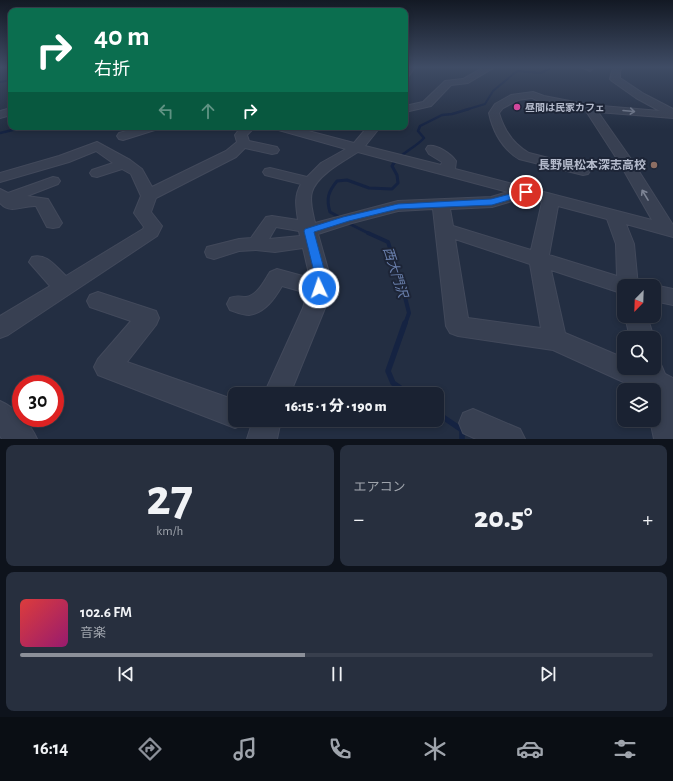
<!DOCTYPE html>
<html lang="ja">
<meta charset="utf-8">
<style>
body{margin:0;font-family:"Alegreya Sans","Noto Sans JP",sans-serif;background:#272f3e;color:#f1f3f6;height:100vh;display:flex;flex-direction:column;font-size:15px;white-space:nowrap}
*{box-sizing:border-box;margin:0}
p{font-size:13px;color:#9fa4ac}
.icon{flex:none;width:22px;height:22px;fill:none;stroke:currentColor;stroke-width:2;stroke-linecap:round;stroke-linejoin:round}
.map{position:relative;height:439px;overflow:hidden}
.panel{display:flex;flex-direction:column;gap:6px;padding:6px;background:#0e131c;flex:1}
.panel>*{flex:none}
.top-card{position:absolute;left:8px;top:8px;width:400px;height:122px;border-radius:8px;box-shadow:0 2px 6px #0003,0 0 0 1px #383f4d;background:#0b6e4f;color:#fff;overflow:hidden}
.needle{width:26px;rotate:203deg}
.buttons{position:absolute;left:617px;top:279px;display:grid;gap:8px}
.buttons a{display:grid;place-items:center;width:44px;height:44px;border-radius:8px;background:#1a2232;box-shadow:0 2px 6px #0003,0 0 0 1px #383f4d;font-size:20px}
.speed{position:absolute;left:12px;top:375px;display:flex;gap:8px;font-size:20px;font-weight:700;text-align:center}
.speed>*{display:grid;place-content:center;width:52px;height:52px;border-radius:50%;background:#1a2232;box-shadow:0 2px 6px #0003,0 0 0 1px #383f4d;line-height:1}
.speed .limit{border:6px solid #d22;background:#fff;color:#111}
.pin{position:absolute;display:grid;place-items:center;width:34px;height:34px;color:#fff;margin:-17px;border:2px solid #fff;border-radius:50%;box-shadow:0 1px 4px #0007}
.me{position:absolute;width:44px;margin:-22px;rotate:357deg;stroke-linejoin:round;filter:drop-shadow(0 0 3px #0008)}
.turn{display:flex;align-items:center;gap:14px;height:84px;padding:0 20px;font-size:18px}
.turn .icon{width:52px;height:52px;stroke-width:2.5}
.turn b{display:block;font-size:28px;line-height:34px}
.lanes{display:flex;align-items:center;height:38px;padding:0 20px;background:#0003;justify-content:center;gap:20px;direction:ltr}
.lanes .off{opacity:.35}
.big{font-size:30px;font-weight:800;line-height:1.1}
.panel .tile{flex:1;display:flex;flex-direction:column;justify-content:center;gap:6px;min-width:0;padding:0 14px;border-radius:8px;background:#272f3e}
.panel .dial{align-items:center;gap:0}
.dial b{font-size:52px;line-height:1}
.song{display:flex;align-items:center;gap:12px}
.cover{width:48px;height:48px;border-radius:6px;background:linear-gradient(135deg,hsl(0 70% 55%),hsl(320 70% 35%))}
.played{height:4px;border-radius:2px;background:linear-gradient(90deg,#8c9099 45%,#383f4d 45%)}
.keys{display:flex;justify-content:space-around;direction:ltr}
.heat{display:flex;justify-content:space-between;align-items:center;font-size:22px;direction:ltr}
.panel .tiles{flex:1;display:grid;gap:6px;grid-template-columns:1fr 1fr}
.tile:last-child{grid-column:span 2}
.trip{position:absolute;left:228px;top:387px;width:216px;height:40px;border-radius:8px;background:#1a2232;box-shadow:0 2px 6px #0003,0 0 0 1px #383f4d;font-weight:800;line-height:40px;text-align:center}
.menu{display:flex;height:64px;justify-content:space-around;align-items:center;background:#0a0e14;color:#9fa4ac}
.menu .icon{width:28px;height:28px}
.menu .active{color:#8c9099}
.menu b{font-size:18px;color:#f1f3f6}
.map>svg:first-child{display:block}
.lines{fill:none;stroke-linecap:round;stroke-linejoin:round}
.stream-far4{stroke:#152342;stroke-width:2}
.stream-far3{stroke:#152342;stroke-width:2.5}
.stream-far2{stroke:#152342;stroke-width:3}
.stream-far1{stroke:#152342;stroke-width:4}
.stream{stroke:#152342;stroke-width:5.5}
.minor-casing{stroke:#42495b;stroke-width:2}
.minor{fill:#384052;fill-rule:evenodd}
.oneway{stroke:#7d8495}
.route{fill:#1a73e8;stroke:#114b97}
.hotel-dot{fill:#d1479c;stroke:#1d2537;stroke-width:1.5}
.education-dot{fill:#8d6e63;stroke:#1d2537;stroke-width:1.5}
.labels{text-anchor:middle;stroke-width:4;stroke-linejoin:round;paint-order:stroke}
.far-poi-label{font-size:10px;font-weight:bold;fill:#b5bbcc;stroke:#1d2537;text-anchor:start}
.poi-label{font-size:12px;font-weight:bold;fill:#b5bbcc;stroke:#1d2537;text-anchor:end}
.water-label{font-size:13px;font-style:italic;fill:#6b81ae;stroke:#1d2537}
</style>
<div class="map">
<svg width="673" height="439" viewBox="0 0 673 439">
<rect width="100%" height="100%" fill="#232e42"/>
<g class="lines">
<g class="stream-far4">
<polyline points="0,82 11,80"/>
<polyline points="465,110 485,104 493,91 517,71 541,73 553,67"/>
</g>
<g class="stream-far3">
<polyline points="0,133 25,127"/>
<path d="M 393,164 C 401,153 415,148 424,138 L 418,131 L 420,126 L 442,115 L 452,114 L 469,109"/>
</g>
<g class="stream-far2">
<path d="M 341,218 L 330,212 C 326,199 328,192 337,181 L 347,180 L 369,188 L 392,189 L 398,183 L 397,175 L 392,166 L 394,163"/>
<polyline points="346,222 370,234"/>
</g>
<polyline class="stream-far1" points="368,233 388,242 402,285 409,313 405,324"/>
<g class="stream">
<polyline points="405,323 388,371 393,383 409,394"/>
<polyline points="437,413 462,430 462,439"/>
</g>
<g class="minor-casing">
<g id="minor">
<polygon points="407,67 415,67 408,77 405,78 405,69"/>
<polygon points="484,67 495,67 468,83 451,85 431,106 405,112 405,106 423,102 445,81 463,79"/>
<polygon points="581,67 594,67 594,68 590,71"/>
<path d="M 615,67 L 623,67 L 620,71 L 620,78 L 644,94 L 673,109 L 673,118 L 598,112 L 633,162 L 673,225 L 673,237 L 626,224 L 634,244 L 638,286 L 624,286 L 624,294 L 551,270 L 565,333 L 624,358 L 624,368 L 654,368 L 654,358 L 659,360 L 665,374 L 673,378 L 673,439 L 654,439 L 650,420 L 654,420 L 654,390 L 641,390 L 553,350 L 458,336 L 450,333 L 446,326 L 433,209 L 398,211 L 352,223 L 318,234 L 331,280 L 325,308 L 290,394 L 264,394 L 303,308 L 307,293 L 282,286 C 275,298 265,313 249,315 C 243,315 236,312 230,310 L 227,304 L 230,298 C 237,295 240,297 246,297 C 258,295 264,281 270,272 L 277,269 L 310,278 L 303,248 L 275,252 L 256,250 L 239,251 L 214,259 L 207,257 L 205,252 L 207,247 L 239,239 L 251,238 L 266,217 L 272,216 L 298,220 C 296,206 294,196 301,184 L 265,175 L 263,172 L 265,169 L 270,168 L 307,177 L 321,163 L 346,149 L 275,129 L 273,127 L 293,127 L 354,143 L 365,130 L 365,127 L 377,127 L 377,131 L 365,146 L 441,165 L 442,162 L 429,154 L 426,149 L 428,146 C 437,144 451,154 456,161 L 455,169 L 652,220 L 619,162 L 586,111 L 541,102 L 532,98 L 518,100 L 503,108 L 499,113 C 504,130 513,144 529,153 L 588,168 L 590,171 L 588,174 L 583,175 L 519,159 C 503,149 493,132 489,113 L 495,104 L 511,95 L 533,92 L 544,96 L 590,105 L 660,111 L 636,98 L 612,81 L 610,79 L 612,71 ZM 358,152 L 508,192 L 491,197 L 398,201 L 315,223 C 313,213 309,201 312,192 C 317,175 344,161 358,152 ZM 526,197 L 542,202 L 531,250 L 453,226 L 450,209 L 492,207 ZM 558,206 L 607,219 L 616,244 L 617,276 L 549,255 ZM 276,227 L 299,231 L 300,236 L 269,239 ZM 455,239 L 530,264 L 541,328 L 468,318 Z"/>
<polygon points="11,108 11,115 0,118 0,111"/>
<polygon points="141,127 160,127 158,129 123,140 119,139 117,136 119,133"/>
<path d="M 241,127 L 255,127 L 247,135 L 249,141 L 277,147 L 279,150 L 277,153 L 272,154 L 245,148 L 236,157 L 156,198 L 151,212 L 162,226 L 157,236 L 8,335 L 0,338 L 0,316 L 50,286 L 29,262 L 32,257 C 47,253 55,266 66,276 L 143,229 L 144,227 L 134,213 L 141,196 L 131,174 L 122,169 L 97,177 L 92,176 L 90,173 L 92,170 L 113,163 L 96,151 L 69,162 L 0,182 L 0,173 L 59,156 L 97,142 L 130,160 L 142,169 L 152,187 L 226,151 L 237,142 L 235,135 Z"/>
<path d="M 53,177 L 58,178 L 60,181 L 58,184 L 27,196 L 48,199 L 62,223 L 59,227 L 53,228 L 47,227 L 36,206 C 22,205 11,215 0,203 L 0,189 L 8,193 Z"/>
<polygon points="654,285 673,289 673,305 654,301 654,286 650,286"/>
<polygon points="98,292 156,311 159,318 156,325 127,362 235,400 235,420 247,420 245,424 235,428 98,375 94,367 98,359 131,321 90,307 87,301 90,295"/>
<polygon points="625,316 647,316 654,338 630,338"/>
<path d="M 0,401 C 16,408 30,423 37,439 L 2,439 L 0,436 Z"/>
<polygon points="473,409 520,429 525,439 476,439 463,433 459,423 463,413"/>
<polygon points="253,420 281,420 277,439 247,439"/>
</g>
</g>
<use href="#minor" class="minor"/>
</g>
<defs><path id="oneway-shaft" d="M-6 0H5M1.5-3L5.5 0L1.5 3" fill="none" stroke-width="1.6" stroke-linecap="round" stroke-linejoin="round"/></defs>
<g class="oneway">
<use href="#oneway-shaft" transform="translate(629 111) rotate(5)"/>
<use href="#oneway-shaft" transform="translate(645 195) rotate(-121)"/>
</g>
<linearGradient id="sky" x2="0" y2="1"><stop stop-color="#131924"/><stop offset="0.52" stop-color="#3f4c65"/><stop offset="1" stop-color="#3f4c65" stop-opacity="0"/></linearGradient>
<rect width="673" height="129" fill="url(#sky)"/>
<polygon class="route" points="526,190 529,190 530,192 529,194 492,205 398,209 349,221 314,232 327,280 323,291 319,293 315,291 313,288 316,280 304,231 305,229 343,217 398,204 491,199"/>
<circle class="hotel-dot" cx="517" cy="107" r="4"/>
<circle class="education-dot" cx="654" cy="165" r="4"/>
<g class="labels">
<g class="far-poi-label">
<text x="525" y="111">昼間は民家カフェ</text>
</g>
<g class="poi-label">
<text x="646" y="169">長野県松本深志高校</text>
</g>
<g class="water-label">
<text transform="translate(396 272) rotate(72)" y="5">西大門沢</text>
</g>
</g>
</svg>
<div class="buttons">
<a><svg class="needle" viewBox="-14 -14 28 28"><path d="M0-13l5 13h-10z" fill="#e53935"/><path d="M0 13l5-13h-10z" fill="#9fa4ac"/></svg></a>
<a><svg class="icon" aria-label="search" viewBox="0 0 24 24"><circle cx="10" cy="10" r="6"/><path d="M15 15l6 6"/></svg></a>
<a><svg class="icon" aria-label="layers" viewBox="0 0 24 24"><path d="M12 4l9 5-9 5-9-5zM3 14l9 5 9-5"/></svg></a>
</div>
<div class="speed"><div class="limit">30</div></div>
<div class="pin" style="left:526px;top:192px;background:#d93025"><svg class="icon" aria-label="arrive" viewBox="0 0 24 24"><path d="M6 21V4h12l-3 4 3 4H6"/></svg></div>
<svg class="me" style="left:319px;top:288px" viewBox="-20 -20 40 40"><circle r="17" fill="#1a73e8" stroke="#fff" stroke-width="3"/><path d="M0-11L8 9 0 5-8 9z" fill="#fff"/></svg>
<div class="trip">16:15 · 1 分 · 190 m</div>
<div class="top-card">
<div class="turn"><svg class="icon" aria-label="right" viewBox="0 0 24 24"><path d="M7 20v-9h11M14 6l5 5-5 5"/></svg><div><b>40 m</b>右折</div></div>
<div class="lanes"><svg class="icon off" aria-label="left" viewBox="0 0 24 24"><path d="M17 20v-9H6M10 6l-5 5 5 5"/></svg><svg class="icon off" aria-label="ahead" viewBox="0 0 24 24"><path d="M12 20V5M6 11l6-6 6 6"/></svg><svg class="icon" aria-label="right" viewBox="0 0 24 24"><path d="M7 20v-9h11M14 6l5 5-5 5"/></svg></div>
</div>
</div>
<section class="panel">
<div class="tiles">
<div class="tile dial"><b>27</b><p>km/h</p></div>
<div class="tile"><p>エアコン</p>
<div class="heat"><a>−</a><b class="big">20.5°</b><a>+</a></div>
</div>
<div class="tile">
<div class="song"><i class="cover"></i><div><b>102.6 FM</b><p>音楽</p></div></div>
<div class="played"></div>
<div class="keys"><svg class="icon" aria-label="previous" viewBox="0 0 24 24"><path d="M18 5L8 12l10 7zM5 5v14"/></svg><svg class="icon" aria-label="pause" viewBox="0 0 24 24"><path d="M8 5v14M16 5v14"/></svg><svg class="icon" aria-label="next" viewBox="0 0 24 24"><path d="M6 5l10 7-10 7zM19 5v14"/></svg></div>
</div>
</div>
</section>
<nav class="menu">
<b>16:14</b>
<svg class="icon active" aria-label="directions" viewBox="0 0 24 24"><path d="M12 3l9 9-9 9-9-9zM9 14v-3h6M13 9l2 2-2 2"/></svg>
<svg class="icon" aria-label="music" viewBox="0 0 24 24"><path d="M9 18V5l10-2v13"/><circle cx="6" cy="18" r="3"/><circle cx="16" cy="16" r="3"/></svg>
<svg class="icon" aria-label="phone" viewBox="0 0 24 24"><path d="M5 4h4l2 5-3 2q2 4 5 5l2-3 5 2v4C11 20 4 13 5 4z"/></svg>
<svg class="icon" aria-label="climate" viewBox="0 0 24 24"><path d="M12 3v18M4 7l16 10M4 17L20 7"/></svg>
<svg class="icon" aria-label="car" viewBox="0 0 24 24"><path d="M5 17H2v-5l4-1 3-4h7l3 4 3 1v5h-3M9 17h6M6 11h13"/><circle cx="7" cy="17" r="2"/><circle cx="17" cy="17" r="2"/></svg>
<svg class="icon" aria-label="filters" viewBox="0 0 24 24"><path d="M4 7h16M4 17h16"/><circle cx="9" cy="7" r="2"/><circle cx="15" cy="17" r="2"/></svg>
</nav>
